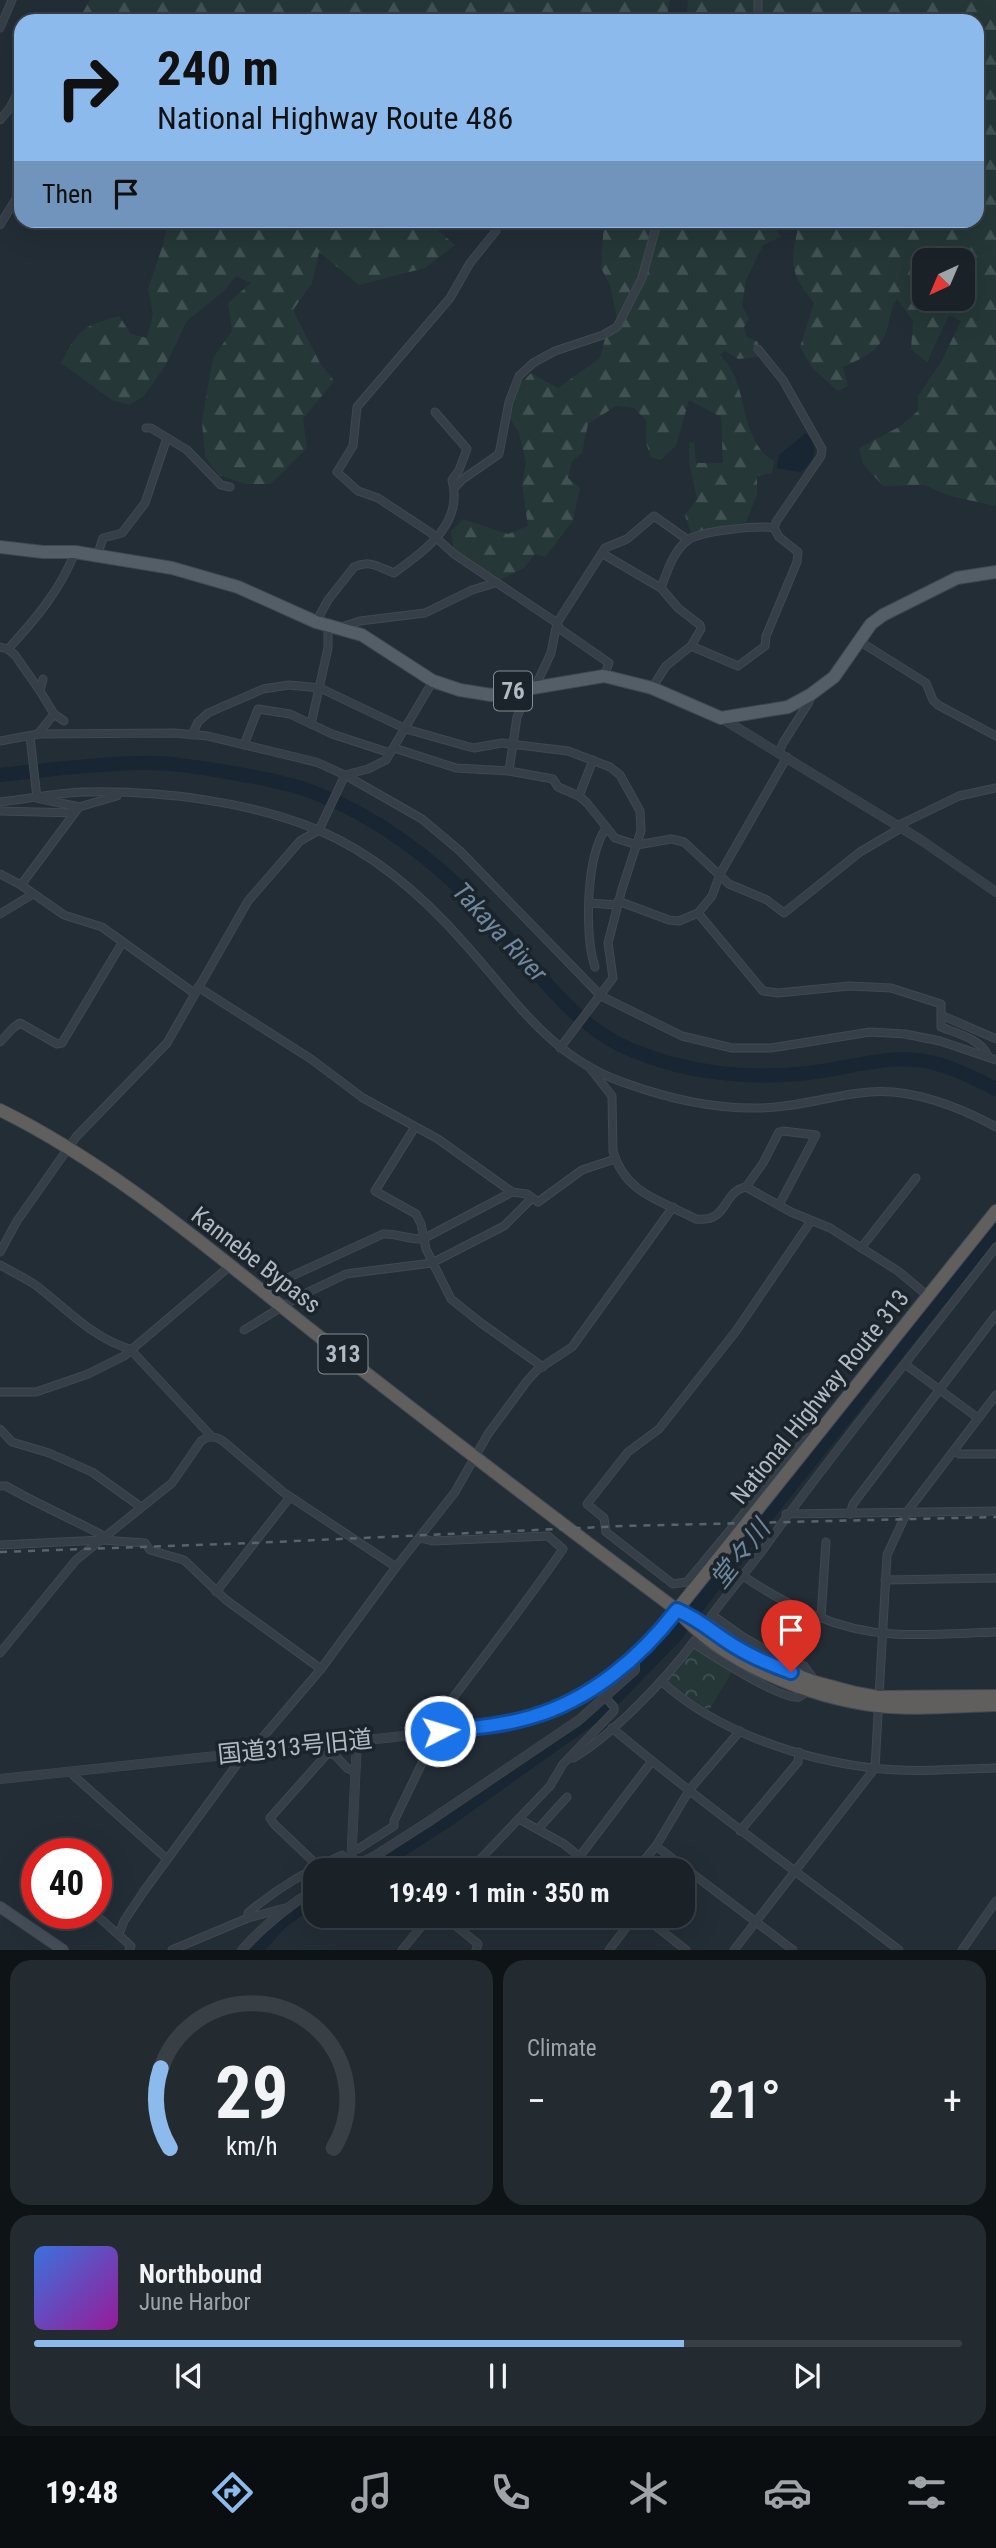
<!DOCTYPE html>
<meta charset="utf-8">
<style>
body{margin:0;font-family:"Roboto Condensed","Noto Sans JP",sans-serif;background:#232a30;color:#f1f3f6;height:100vh;display:flex;flex-direction:column;font-size:26px;white-space:nowrap}
*{box-sizing:border-box;margin:0}
p{font-size:23px;color:#9fa4a8}
.icon{flex:none;width:38px;height:38px;fill:none;stroke:currentColor;stroke-width:2;stroke-linecap:round;stroke-linejoin:round}
.map{position:relative;height:1950px;overflow:hidden}
.side{display:flex;flex-direction:column;gap:10px;padding:10px;background:#0e1316;flex:1}
.side>*{flex:none}
.top-card{position:absolute;left:14px;top:14px;width:970px;height:214px;border-radius:21px;box-shadow:0 7px 28px #0002,0 0 0 2px #383f45;background:#8dbaec;color:#111;overflow:hidden}
.needle{width:46px;rotate:224deg}
.controls{position:absolute;left:912px;top:248px;display:grid;gap:14px}
.controls a{display:grid;place-items:center;width:63px;height:63px;border-radius:14px;background:#1a2228;box-shadow:0 7px 28px #0002,0 0 0 2px #383f45;font-size:35px}
.speed{position:absolute;left:21px;top:1838px;display:flex;gap:14px;font-size:35px;font-weight:700;text-align:center}
.speed>*{display:grid;place-content:center;width:91px;height:91px;border-radius:50%;background:#1a2228;box-shadow:0 7px 28px #0002,0 0 0 2px #383f45;line-height:1}
.speed .limit{border:10px solid #d22;background:#fff;color:#111}
.pin{position:absolute;display:grid;place-items:center;width:60px;height:60px;color:#fff;margin:-72px -30px;border-radius:50% 50% 50% 0;rotate:-45deg;box-shadow:0 0 7px #0007}
.pin .icon{rotate:45deg}
.me{position:absolute;width:77px;margin:-38px;rotate:85deg;stroke-linejoin:round;filter:drop-shadow(0 0 5px #0008)}
.turn{display:flex;align-items:center;gap:24px;height:147px;padding:0 28px;font-size:32px}
.turn .icon{width:91px;height:91px;stroke-width:2.5}
.turn b{display:block;font-size:49px;line-height:60px}
.then{display:flex;align-items:center;height:66px;padding:0 28px;background:#0003;gap:14px;font-size:26px}
.big{font-size:52px;font-weight:700;line-height:1.1}
.side .tile{flex:1;display:flex;flex-direction:column;justify-content:center;gap:10px;min-width:0;padding:0 24px;border-radius:21px;background:#232a30}
.side .dial{align-items:center;gap:0}
.dial svg{height:182px;overflow:visible;fill:none;stroke:#383f45;stroke-width:7;stroke-linecap:round;text-anchor:middle}
.dial text{fill:#f1f3f6;stroke:none}
.song{display:flex;align-items:center;gap:21px}
.cover{width:84px;height:84px;border-radius:10px;background:linear-gradient(135deg,hsl(220 70% 55%),hsl(300 70% 35%))}
.played{height:7px;border-radius:4px;background:linear-gradient(90deg,#8dbaec 70%,#383f45 70%)}
.keys{display:flex;justify-content:space-around;direction:ltr}
.heat{display:flex;justify-content:space-between;align-items:center;font-size:38px;direction:ltr}
.side .tiles{flex:1;display:grid;gap:10px;grid-template-columns:1fr 1fr}
.tile:last-child{grid-column:span 2}
.trip{position:absolute;left:303px;top:1858px;width:392px;height:70px;border-radius:21px;background:#1a2228;box-shadow:0 7px 28px #0002,0 0 0 2px #383f45;font-weight:700;line-height:70px;text-align:center}
.menu{display:flex;height:112px;justify-content:space-around;align-items:center;background:#0a0e10;color:#9fa4a8}
.menu .icon{width:49px;height:49px}
.menu .current{color:#8dbaec}
.menu b{font-size:32px;color:#f1f3f6}
.map>svg:first-child{display:block}
.forest{fill:url(#forest-firs);fill-rule:evenodd}
.park{fill:url(#park-crowns)}
.water{fill:#182532}
.lines{fill:none;stroke-linecap:round;stroke-linejoin:round}
.river{stroke:#182532;stroke-width:14}
.minor-casing{stroke:#404850;stroke-width:9}
.tertiary-casing{stroke:#404850;stroke-width:10}
.secondary-casing{stroke:#404850;stroke-width:12}
.primary-casing{stroke:#404850;stroke-width:14}
.trunk-casing{stroke:#414a51;stroke-width:14}
.minor{stroke:#363f47;stroke-width:7}
.tertiary{stroke:#363f47;stroke-width:9}
.secondary{stroke:#454e59;stroke-width:10}
.primary{stroke:#545e67;stroke-width:12}
.trunk{stroke:#605f5e;stroke-width:12}
.rail{stroke:#59636d;stroke-width:2.5;stroke-dasharray:7 7;stroke-linecap:butt}
.route-casing{stroke:#114b97;stroke-width:18}
.route{stroke:#1a73e8;stroke-width:12}
.labels{text-anchor:middle;stroke-width:7;stroke-linejoin:round;paint-order:stroke}
.shield{fill:#1c242b;stroke:#848d95;stroke-width:2}
.shield-label{font-size:23px;font-weight:bold;fill:#b1bac3}
.street-label{font-size:24px;fill:#b1bac3;stroke:#1c242b}
.water-label{font-size:26px;font-style:italic;fill:#6e879f;stroke:#1c242b}
</style>
<div class="map">
<svg width="996" height="1950" viewBox="0 0 996 1950">
<defs>
<pattern id="forest-firs" width="22" height="20" patternUnits="userSpaceOnUse" patternTransform="scale(1.75)"><rect width="22" height="20" fill="#253737"/><path d="M5 1l3.5 6h-7zM16 11l3.5 6h-7z" fill="#425252"/></pattern>
<pattern id="park-crowns" width="20" height="18" patternUnits="userSpaceOnUse" patternTransform="scale(1.75)"><rect width="20" height="18" fill="#253737"/><path d="M2 6a3 3 0 1 1 6 0M12 15a3 3 0 1 1 6 0" fill="none" stroke="#425252"/></pattern>
</defs>
<rect width="100%" height="100%" fill="#232d36"/>
<g class="forest">
<polygon points="90,0 670,0 666,21 80,21 80,17"/>
<path d="M 688,0 L 996,0 L 996,506 L 950,496 L 924,485 L 883,486 L 863,464 L 859,448 L 899,427 L 918,411 L 918,396 L 941,362 L 961,321 L 949,315 L 927,362 L 911,349 L 913,321 L 897,299 C 890,309 890,321 886,332 C 881,350 859,360 843,367 L 848,386 L 838,391 L 813,369 L 800,347 L 814,303 C 788,271 790,260 800,221 L 976,220 L 976,21 L 686,21 ZM 924,261 L 962,261 L 962,299 L 924,299 Z"/>
<path d="M 168,221 L 433,221 L 435,228 L 455,245 L 425,268 L 359,285 L 319,252 L 312,283 L 293,310 L 320,363 L 334,381 L 303,419 L 307,448 L 271,484 L 245,484 L 219,475 L 205,457 L 202,420 L 213,358 L 232,331 L 228,303 L 251,283 L 236,276 L 224,291 L 187,321 L 164,368 L 143,397 L 129,405 L 112,400 L 61,363 C 78,330 82,326 119,316 L 131,334 L 147,338 L 153,314 L 148,289 L 163,245 Z"/>
<path d="M 604,221 L 770,221 L 781,237 L 763,245 L 746,280 L 742,305 L 749,319 L 744,327 L 746,336 L 758,342 L 759,357 L 738,359 L 725,351 L 720,354 C 724,360 730,366 733,373 C 747,401 743,443 774,461 L 772,473 L 757,476 L 757,495 L 746,522 L 691,533 L 685,515 L 697,499 L 689,463 L 689,442 L 694,443 L 696,463 L 723,463 L 721,417 L 689,400 L 676,446 L 660,460 L 651,457 L 646,443 L 646,420 L 634,408 L 616,406 L 588,424 L 582,453 L 572,461 L 568,478 L 580,488 L 573,521 L 545,557 L 535,554 L 524,568 L 500,580 L 454,552 L 451,531 L 463,519 L 508,534 L 528,526 L 522,485 L 526,462 L 519,433 L 509,417 L 515,390 L 531,373 L 558,388 L 600,358 L 605,339 L 617,319 L 610,285 L 601,268 Z"/>
</g>
<polygon class="park" points="696,1649 732,1672 709,1710 669,1685 667,1676 690,1650"/>
<path class="water" d="M 806,433 C 820,447 815,461 800,472 L 777,468 L 779,455 Z"/>
<g class="lines">
<g class="river">
<path d="M 0,775 C 46,770 92,764 138,763 C 168,762 197,767 227,772 C 256,777 285,782 313,792 C 382,818 439,864 488,916 C 531,962 569,1023 629,1049 C 685,1073 748,1080 808,1073 C 845,1069 881,1056 918,1060 C 945,1063 972,1077 996,1089"/>
<polyline points="363,1871 390,1857 446,1821 604,1709 674,1637 772,1509 996,1229"/>
<polyline points="256,1950 279,1924 315,1897"/>
</g>
<g class="minor-casing">
<g id="minor">
<polyline points="758,21 758,0"/>
<polyline points="0,28 12,0"/>
<polyline points="0,120 10,108 21,85"/>
<polyline points="0,225 17,197 21,180"/>
<polyline points="496,231 470,263 450,298 357,407 353,446 337,472 358,491 378,498 431,533 454,554 557,623 605,548 627,539 654,516 688,540"/>
<polyline points="146,428 151,428 187,450 221,485 230,487"/>
<polyline points="454,488 463,479 499,454 509,402 519,376 533,363 555,351 603,335 617,327 642,278 658,220"/>
<polyline points="603,554 661,588 678,608 700,625 701,629 691,646 666,666 652,688"/>
<polyline points="97,556 103,538 122,533 145,503 167,438"/>
<path d="M 661,588 C 667,572 673,551 688,540 C 700,531 759,525 774,528"/>
<path d="M 316,622 L 328,600 L 354,567 C 370,559 380,568 394,573 C 425,550 464,524 452,480 L 459,470 L 467,449 L 435,412"/>
<polyline points="344,629 345,626 360,621 425,613 472,590 495,583"/>
<polyline points="859,641 926,683 933,700 938,705 996,736"/>
<polyline points="691,646 738,666 765,646 766,636 797,562 798,552 779,537 774,528 776,522 821,456 822,449 783,380 758,349"/>
<path d="M 0,647 L 8,649 C 35,620 61,589 75,552"/>
<polyline points="8,649 15,655 40,691"/>
<polyline points="43,679 40,691 54,714 64,721"/>
<polyline points="535,687 551,653 557,623 560,629 609,663 604,676"/>
<polyline points="311,724 328,648 328,625"/>
<polyline points="38,734 54,714"/>
<polyline points="192,735 198,722 208,713 263,689 289,685 320,688 406,729 466,746 474,748 502,743 568,751 610,767 620,775 640,811 641,831 622,889 608,943 613,978 560,1048"/>
<polyline points="30,736 37,798 79,807"/>
<polyline points="0,741 38,734 174,733 208,736 316,762 345,775 422,819 460,851 601,996 682,1036 732,1048 771,1048 870,1032 905,1034 940,1041 996,1060"/>
<polyline points="244,745 258,709 290,714 332,734 390,753"/>
<polyline points="394,748 456,768 509,771 553,779 558,787 579,796 587,803 615,838 637,845 671,839 684,842 729,884 767,900 784,913 860,852 901,828"/>
<polyline points="779,752 783,743 809,702 810,696"/>
<polyline points="509,771 517,717 530,688"/>
<polyline points="579,796 593,760"/>
<path d="M 0,802 C 27,799 56,793 83,792 C 158,790 248,801 318,830 C 375,854 426,899 466,945 C 517,1002 552,1059 628,1084 C 670,1099 714,1109 759,1108 C 796,1108 832,1095 869,1092 C 911,1088 960,1107 996,1127"/>
<polyline points="0,811 74,813"/>
<polyline points="897,826 959,796 996,788"/>
<polyline points="0,874 21,885 64,915 102,927 194,993"/>
<polyline points="21,885 79,807 117,796"/>
<polyline points="618,901 669,920 679,921 698,913 712,896 720,874 787,757"/>
<polyline points="589,903 617,905"/>
<path d="M 698,913 L 763,991 L 778,993 L 849,986 L 891,988 L 941,1004 L 941,1027 C 956,1033 981,1039 988,1056"/>
<polyline points="0,914 33,894"/>
<path d="M 595,967 C 584,935 586,857 606,828"/>
<polyline points="198,987 311,1059 363,1098 438,1139 512,1192 527,1194 538,1202 582,1170 615,1159"/>
<polyline points="941,1015 996,1039"/>
<polyline points="0,1042 13,1028 20,1023 57,1044 62,1043 122,943"/>
<path d="M 590,1068 L 612,1096 L 613,1151 C 625,1194 662,1201 696,1219 C 729,1223 722,1191 746,1187 L 791,1212 L 830,1228 L 898,1271 L 928,1296"/>
<polyline points="415,1127 375,1191 416,1214 421,1224 426,1249 451,1299 481,1323 543,1367"/>
<polyline points="746,1187 763,1163 779,1132 783,1131 816,1135 779,1205"/>
<polyline points="861,1248 916,1178"/>
<polyline points="0,1252 17,1221 76,1137 167,1043 248,901 300,841 319,830 345,775 368,769 386,760 433,681"/>
<path d="M 0,1265 C 11,1271 23,1277 34,1284 C 65,1307 92,1338 130,1349 L 212,1437"/>
<path d="M 281,1281 L 383,1234 C 397,1233 409,1240 423,1239 L 512,1192"/>
<polyline points="244,1330 298,1297 346,1274 432,1263 504,1226 532,1198"/>
<polyline points="906,1365 978,1418"/>
<polyline points="0,1392 36,1392 88,1374 124,1356 230,1266"/>
<polyline points="0,1429 12,1442 49,1453 92,1472 141,1507"/>
<polyline points="810,1437 803,1442 687,1582 673,1584 606,1532 604,1518 587,1504 628,1452 659,1429 736,1331 811,1221"/>
<polyline points="954,1451 959,1454 996,1454"/>
<path d="M 0,1486 L 6,1486 C 39,1505 72,1519 106,1537"/>
<polyline points="786,1514 996,1511"/>
<polyline points="850,1514 853,1504 996,1315"/>
<path d="M 421,1538 L 432,1541 L 548,1536 L 563,1549 C 520,1612 472,1671 427,1733"/>
<polyline points="0,1545 102,1540 145,1543 150,1550 184,1560 226,1600 321,1669"/>
<path d="M 743,1576 C 788,1606 837,1631 893,1634 C 927,1636 962,1633 996,1632"/>
<polyline points="885,1580 996,1578"/>
<polyline points="216,1592 290,1497"/>
<polyline points="712,1615 743,1637 773,1654 804,1666 813,1678"/>
<path d="M 710,1618 C 726,1595 745,1574 762,1551 C 836,1447 918,1349 996,1247"/>
<polyline points="821,1618 826,1542"/>
<path d="M 693,1643 C 710,1654 782,1701 799,1697 C 801,1696 806,1692 808,1690"/>
<path d="M 0,1653 L 76,1560 L 172,1483 L 201,1441 C 210,1435 215,1436 223,1441 L 283,1492 L 396,1567"/>
<path d="M 661,1681 C 716,1731 798,1759 872,1768 C 913,1773 955,1769 996,1768"/>
<path d="M 612,1728 C 705,1806 803,1876 899,1950"/>
<polyline points="256,1751 257,1744 321,1669 396,1567 455,1492 488,1434 527,1381 537,1370 572,1347 673,1207"/>
<path d="M 573,1758 C 612,1736 668,1677 695,1640"/>
<polyline points="73,1771 74,1776 167,1859"/>
<polyline points="519,1819 564,1844 597,1871"/>
<polyline points="538,1829 567,1797"/>
<polyline points="740,1831 798,1762 799,1752"/>
<polyline points="656,1846 793,1950"/>
<polyline points="358,1849 394,1826 394,1821 424,1759 440,1736 440,1731"/>
<polyline points="580,1856 652,1761"/>
<polyline points="318,1866 274,1824 270,1818 327,1754 334,1754 347,1768 355,1772"/>
<polyline points="469,1871 550,1786 563,1764 614,1711 614,1707 605,1697"/>
<polyline points="635,1871 656,1846 690,1789 740,1731"/>
<polyline points="94,1913 131,1946 129,1950"/>
<polyline points="444,1916 478,1944 476,1950"/>
<polyline points="643,1916 686,1950"/>
<path d="M 248,1918 L 248,1913 C 276,1889 308,1870 342,1855"/>
<polyline points="119,1934 124,1921 144,1891 246,1752"/>
<polyline points="172,1950 248,1918 285,1908"/>
<polyline points="402,1950 430,1916"/>
<polyline points="609,1950 635,1916"/>
<polyline points="734,1950 875,1768 887,1555 907,1512 996,1395"/>
<polyline points="962,1950 996,1901"/>
</g>
</g>
<g class="tertiary-casing">
<g id="tertiary">
<polyline points="721,718 921,840 996,892"/>
<path d="M 0,1779 L 479,1728 C 497,1724 515,1722 532,1717 C 591,1698 640,1658 677,1610"/>
<polyline points="351,1866 357,1740"/>
<polyline points="344,1871 375,1856 428,1822 579,1720 635,1670 635,1658"/>
<path d="M 242,1950 C 264,1925 287,1907 315,1889"/>
</g>
</g>
<g class="secondary-casing">
<polyline id="secondary" points="0,1907 63,1950"/>
</g>
<g class="primary-casing">
<polyline id="primary" points="0,547 43,552 75,552 172,568 238,587 316,622 362,635 433,681 460,690 491,695 604,676 652,688 721,718 788,707 810,695 834,677 871,624 883,615 957,578 996,572"/>
</g>
<g class="trunk-casing">
<g id="trunk">
<path d="M 0,1110 C 112,1165 214,1253 311,1330 C 432,1425 554,1518 677,1610 C 723,1663 810,1698 878,1706 C 916,1710 957,1706 996,1705"/>
<polyline points="677,1610 996,1211"/>
<polyline points="681,1611 696,1618 726,1640 766,1663 815,1682 856,1693 878,1697 996,1696"/>
</g>
</g>
<use href="#minor" class="minor"/>
<use href="#tertiary" class="tertiary"/>
<use href="#secondary" class="secondary"/>
<use href="#primary" class="primary"/>
<use href="#trunk" class="trunk"/>
<polyline class="rail" points="0,1552 252,1543 623,1526 996,1517"/>
</g>
<g class="lines">
<g class="route-casing">
<path id="route" d="M 440,1731 C 470,1728 501,1726 531,1717 C 590,1700 640,1658 677,1610 C 696,1618 709,1629 725,1640 C 745,1654 768,1664 791,1672"/>
</g>
<use href="#route" class="route"/>
</g>
<g class="labels">
<g class="shield">
<rect x="494" y="671.5" width="38" height="39" rx="5"/>
<rect x="318.5" y="1334.5" width="49" height="39" rx="5"/>
</g>
<g class="shield-label">
<text x="513" y="699">76</text>
<text x="343" y="1362">313</text>
</g>
<g class="street-label">
<text transform="translate(256 1260) rotate(38)" y="8">Kannebe Bypass</text>
<text transform="translate(820 1397) rotate(-51)" y="8">National Highway Route 313</text>
<text transform="translate(295 1747) rotate(-6)" y="8">国道313号旧道</text>
</g>
<g class="water-label">
<text transform="translate(500 932) rotate(47)" y="9">Takaya River</text>
<text transform="translate(740 1554) rotate(-52)" y="9">堂々川</text>
</g>
</g>
</svg>
<div class="controls">
<a><svg class="needle" viewBox="-14 -14 28 28"><path d="M0-13l5 13h-10z" fill="#e53935"/><path d="M0 13l5-13h-10z" fill="#9fa4a8"/></svg></a>
</div>
<div class="speed"><div class="limit">40</div></div>
<div class="pin" style="left:791px;top:1672px;background:#d93025"><svg class="icon" aria-label="arrive" viewBox="0 0 24 24"><path d="M6 21V4h12l-3 4 3 4H6"/></svg></div>
<svg class="me" style="left:440px;top:1731px" viewBox="-20 -20 40 40"><circle r="17" fill="#1a73e8" stroke="#fff" stroke-width="3"/><path d="M0-11L8 9 0 5-8 9z" fill="#fff"/></svg>
<div class="trip">19:49 · 1 min · 350 m</div>
<div class="top-card">
<div class="turn"><svg class="icon" aria-label="right" viewBox="0 0 24 24"><path d="M7 20v-9h11M14 6l5 5-5 5"/></svg><div><b>240 m</b>National Highway Route 486</div></div>
<div class="then">Then<svg class="icon" aria-label="arrive" viewBox="0 0 24 24"><path d="M6 21V4h12l-3 4 3 4H6"/></svg></div>
</div>
</div>
<section class="side">
<div class="tiles">
<div class="tile dial"><svg viewBox="0 0 100 80">
<path d="M14 69A42 42 0 1 1 86 69"/>
<path d="M14 69A42 42 0 0 1 10 34" stroke="#8dbaec"/>
<text x="50" y="56" font-size="32" font-weight="700">29</text>
<text x="50" y="72" font-size="11">km/h</text>
</svg></div>
<div class="tile"><p>Climate</p>
<div class="heat"><a>−</a><b class="big">21°</b><a>+</a></div>
</div>
<div class="tile">
<div class="song"><i class="cover"></i><div><b>Northbound</b><p>June Harbor</p></div></div>
<div class="played"></div>
<div class="keys"><svg class="icon" aria-label="previous" viewBox="0 0 24 24"><path d="M18 5L8 12l10 7zM5 5v14"/></svg><svg class="icon" aria-label="pause" viewBox="0 0 24 24"><path d="M8 5v14M16 5v14"/></svg><svg class="icon" aria-label="next" viewBox="0 0 24 24"><path d="M6 5l10 7-10 7zM19 5v14"/></svg></div>
</div>
</div>
</section>
<nav class="menu">
<b>19:48</b>
<svg class="icon current" aria-label="directions" viewBox="0 0 24 24"><path d="M12 3l9 9-9 9-9-9zM9 14v-3h6M13 9l2 2-2 2"/></svg>
<svg class="icon" aria-label="music" viewBox="0 0 24 24"><path d="M9 18V5l10-2v13"/><circle cx="6" cy="18" r="3"/><circle cx="16" cy="16" r="3"/></svg>
<svg class="icon" aria-label="phone" viewBox="0 0 24 24"><path d="M5 4h4l2 5-3 2q2 4 5 5l2-3 5 2v4C11 20 4 13 5 4z"/></svg>
<svg class="icon" aria-label="climate" viewBox="0 0 24 24"><path d="M12 3v18M4 7l16 10M4 17L20 7"/></svg>
<svg class="icon" aria-label="car" viewBox="0 0 24 24"><path d="M5 17H2v-5l4-1 3-4h7l3 4 3 1v5h-3M9 17h6M6 11h13"/><circle cx="7" cy="17" r="2"/><circle cx="17" cy="17" r="2"/></svg>
<svg class="icon" aria-label="filters" viewBox="0 0 24 24"><path d="M4 7h16M4 17h16"/><circle cx="9" cy="7" r="2"/><circle cx="15" cy="17" r="2"/></svg>
</nav>
